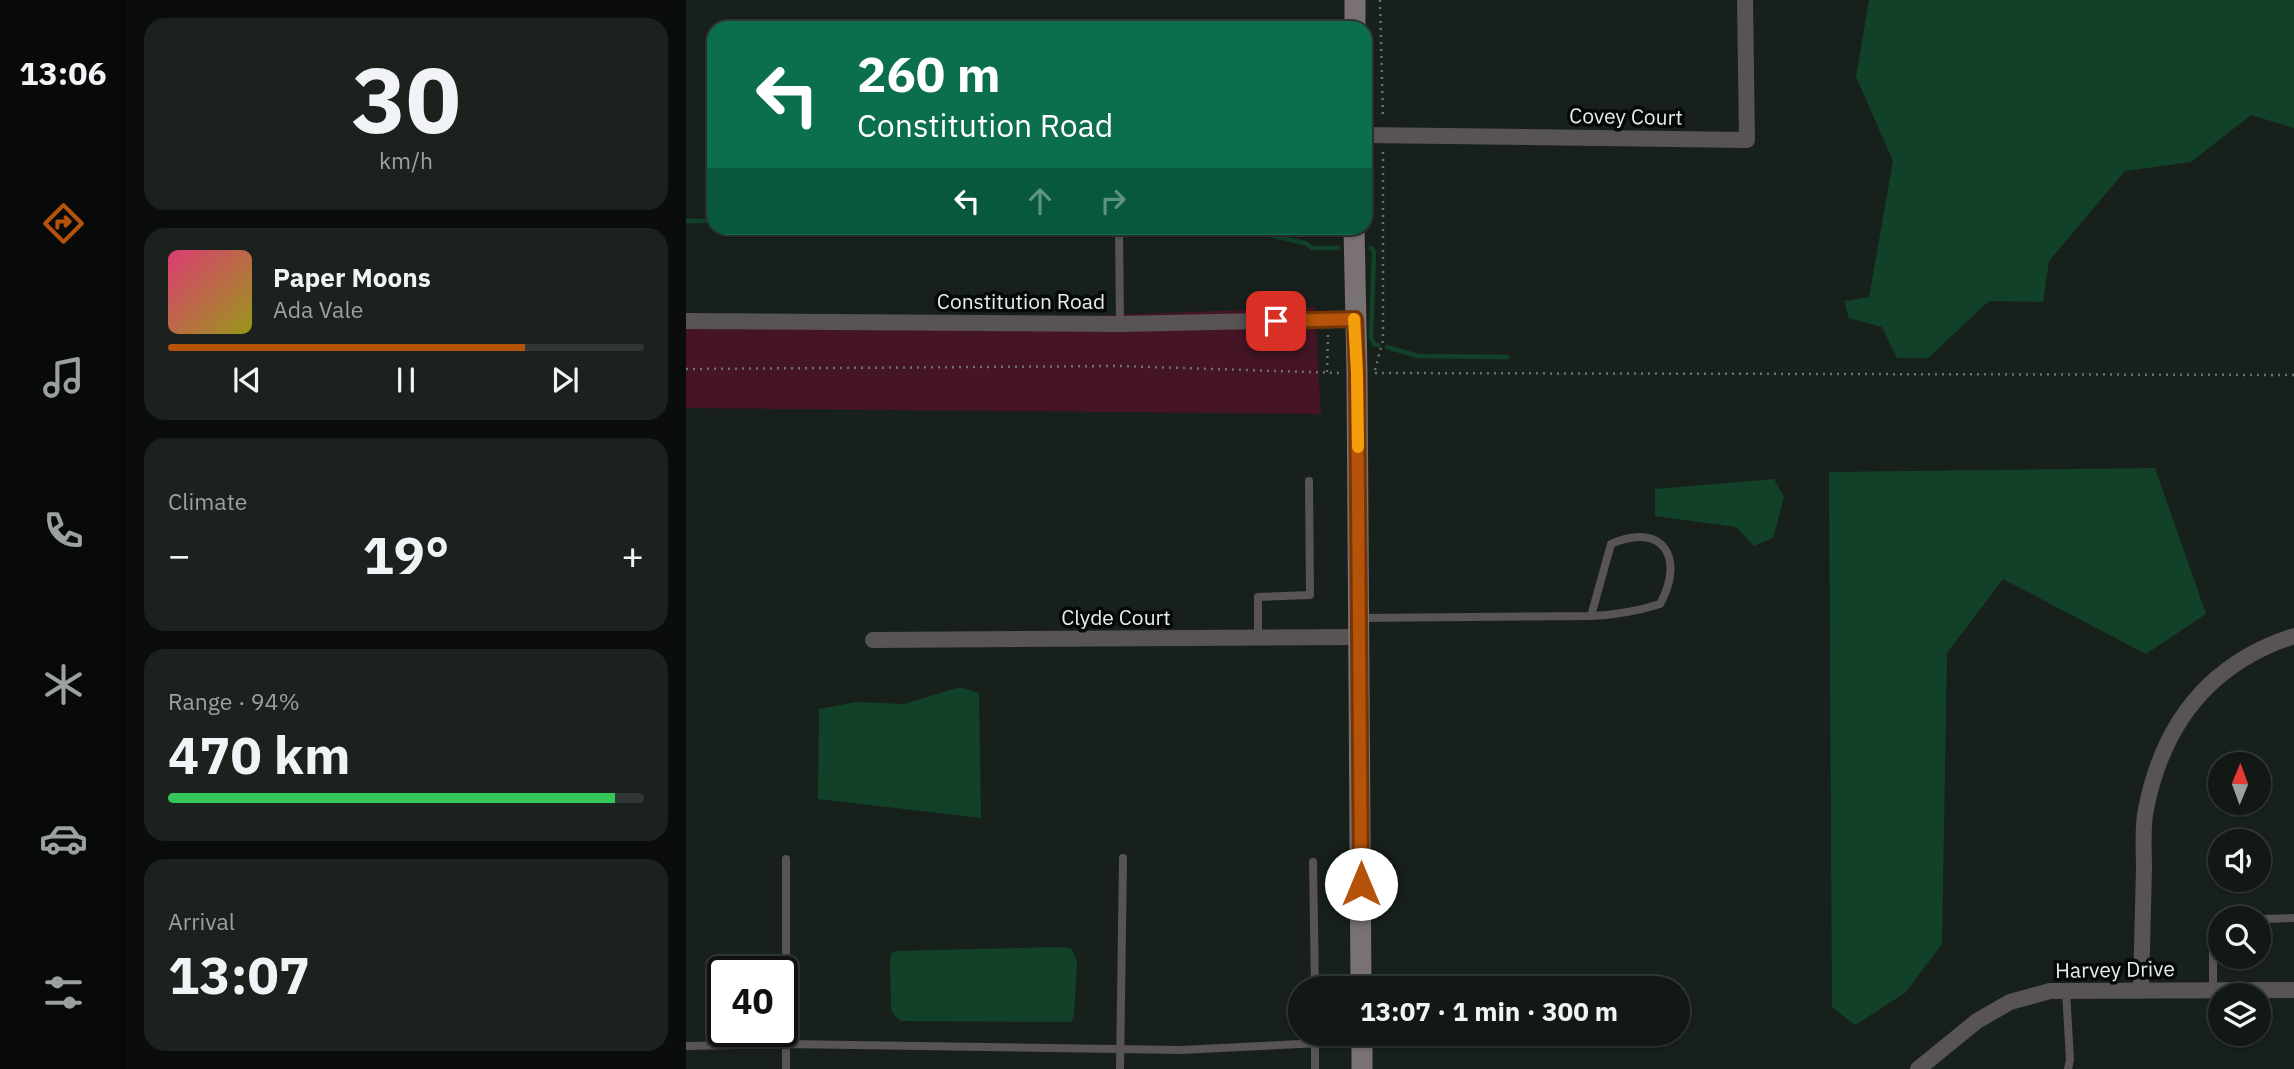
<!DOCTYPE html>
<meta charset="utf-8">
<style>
body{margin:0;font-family:"IBM Plex Sans",sans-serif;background:#1b211d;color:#f1f3f6;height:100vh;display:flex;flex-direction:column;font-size:26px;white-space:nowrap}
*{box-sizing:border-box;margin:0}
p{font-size:23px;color:#9ca0a0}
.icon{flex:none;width:38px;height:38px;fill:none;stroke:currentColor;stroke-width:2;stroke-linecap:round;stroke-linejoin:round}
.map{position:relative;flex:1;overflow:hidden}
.panel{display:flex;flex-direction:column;gap:18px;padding:18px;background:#0a0d0b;width:560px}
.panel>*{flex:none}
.guide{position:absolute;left:21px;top:21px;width:665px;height:214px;border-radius:21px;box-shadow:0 2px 5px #0004,0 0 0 2px #313734;background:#0b6e4f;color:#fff;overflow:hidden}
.needle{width:46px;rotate:1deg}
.controls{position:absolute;left:1522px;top:752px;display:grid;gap:14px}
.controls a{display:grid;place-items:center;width:63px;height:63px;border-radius:50%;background:#121814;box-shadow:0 2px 5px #0004,0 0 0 2px #313734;font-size:35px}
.speed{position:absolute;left:21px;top:956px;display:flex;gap:14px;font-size:35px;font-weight:700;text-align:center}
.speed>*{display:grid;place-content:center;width:91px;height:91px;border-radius:50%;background:#121814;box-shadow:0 2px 5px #0004,0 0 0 2px #313734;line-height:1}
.speed .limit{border:4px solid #111;border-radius:10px;background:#fff;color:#111}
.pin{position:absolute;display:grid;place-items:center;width:60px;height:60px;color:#fff;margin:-30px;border-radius:14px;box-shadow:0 4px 10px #0006}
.me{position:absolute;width:77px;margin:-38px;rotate:0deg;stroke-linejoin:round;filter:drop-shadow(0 0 5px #0008)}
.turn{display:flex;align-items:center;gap:24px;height:147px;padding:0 35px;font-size:32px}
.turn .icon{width:91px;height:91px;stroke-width:2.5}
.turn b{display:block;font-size:49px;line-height:60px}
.lanes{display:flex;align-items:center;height:66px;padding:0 35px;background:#0003;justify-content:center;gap:35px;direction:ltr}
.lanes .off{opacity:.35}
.big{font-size:52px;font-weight:800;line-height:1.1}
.panel .tile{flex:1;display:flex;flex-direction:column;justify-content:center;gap:10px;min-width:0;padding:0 24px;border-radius:21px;background:#1b211d}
.panel .dial{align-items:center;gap:0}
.dial b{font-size:91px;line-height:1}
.song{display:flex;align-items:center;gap:21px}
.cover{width:84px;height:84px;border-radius:10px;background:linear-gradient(135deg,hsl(340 70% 55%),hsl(60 70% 35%))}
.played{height:7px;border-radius:4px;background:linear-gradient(90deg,#b45309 75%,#313734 75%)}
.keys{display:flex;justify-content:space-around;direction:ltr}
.heat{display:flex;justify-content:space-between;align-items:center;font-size:38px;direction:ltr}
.charge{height:10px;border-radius:5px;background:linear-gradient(90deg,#34c759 94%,#313734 0)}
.trip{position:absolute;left:602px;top:976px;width:402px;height:70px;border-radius:35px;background:#121814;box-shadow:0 2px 5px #0004,0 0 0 2px #313734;font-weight:800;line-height:70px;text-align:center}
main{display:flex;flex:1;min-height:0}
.dock{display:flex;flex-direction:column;width:126px;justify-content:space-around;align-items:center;background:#070a08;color:#9ca0a0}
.dock .icon{width:49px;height:49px}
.dock .active{color:#b45309}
.dock b{font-size:32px;color:#f1f3f6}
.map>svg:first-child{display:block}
.green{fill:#451526}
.water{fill:#124129}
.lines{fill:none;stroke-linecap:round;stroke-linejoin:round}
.stream{stroke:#124129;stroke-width:4.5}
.path{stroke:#6b726e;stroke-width:2.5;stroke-dasharray:2 5;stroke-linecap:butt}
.lane{stroke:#585354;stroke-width:8}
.street{stroke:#585354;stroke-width:16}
.secondary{stroke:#797173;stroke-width:21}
.route-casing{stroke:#753606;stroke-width:18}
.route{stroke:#b45309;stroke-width:12}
.slow{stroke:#f59e0b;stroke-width:12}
.labels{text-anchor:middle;stroke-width:7;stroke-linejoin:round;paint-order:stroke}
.street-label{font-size:21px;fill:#e7ede9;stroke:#060907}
</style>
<main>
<nav class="dock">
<b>13:06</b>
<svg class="icon active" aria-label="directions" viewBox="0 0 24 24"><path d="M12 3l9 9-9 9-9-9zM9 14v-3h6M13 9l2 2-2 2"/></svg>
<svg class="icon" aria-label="music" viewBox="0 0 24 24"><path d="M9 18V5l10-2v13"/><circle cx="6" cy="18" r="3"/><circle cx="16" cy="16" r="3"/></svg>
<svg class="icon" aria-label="phone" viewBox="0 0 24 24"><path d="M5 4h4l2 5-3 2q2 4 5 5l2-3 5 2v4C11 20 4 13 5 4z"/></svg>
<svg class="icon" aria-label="climate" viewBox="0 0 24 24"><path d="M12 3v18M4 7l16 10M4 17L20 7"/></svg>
<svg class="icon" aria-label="car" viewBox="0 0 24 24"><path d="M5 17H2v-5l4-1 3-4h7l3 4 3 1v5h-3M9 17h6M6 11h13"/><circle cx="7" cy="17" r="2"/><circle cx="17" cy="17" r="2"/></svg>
<svg class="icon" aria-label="filters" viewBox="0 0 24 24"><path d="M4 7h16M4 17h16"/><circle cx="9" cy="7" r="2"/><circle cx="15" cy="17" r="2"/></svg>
</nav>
<section class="panel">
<div class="tile dial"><b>30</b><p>km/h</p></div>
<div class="tile">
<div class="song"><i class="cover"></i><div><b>Paper Moons</b><p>Ada Vale</p></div></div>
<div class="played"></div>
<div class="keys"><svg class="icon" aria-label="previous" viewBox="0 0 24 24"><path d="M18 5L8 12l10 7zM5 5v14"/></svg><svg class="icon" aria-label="pause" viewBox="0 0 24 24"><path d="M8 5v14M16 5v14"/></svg><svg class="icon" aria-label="next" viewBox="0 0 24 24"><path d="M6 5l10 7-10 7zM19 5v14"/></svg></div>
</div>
<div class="tile"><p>Climate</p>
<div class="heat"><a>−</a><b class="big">19°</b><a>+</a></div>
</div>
<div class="tile"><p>Range · 94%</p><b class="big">470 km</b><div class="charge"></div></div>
<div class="tile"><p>Arrival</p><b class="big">13:07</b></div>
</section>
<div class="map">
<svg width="1608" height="1069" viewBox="0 0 1608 1069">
<rect width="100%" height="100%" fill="#18201b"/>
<polygon class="green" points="629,307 635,414 0,408 0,315 350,318"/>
<g class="water">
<polygon points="1183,0 1608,0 1608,128 1565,115 1505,162 1439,171 1363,261 1357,302 1303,301 1242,358 1211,358 1196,327 1163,318 1158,301 1183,297 1207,161 1170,77"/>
<polygon points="1469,468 1520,614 1460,654 1317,579 1261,653 1256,944 1219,993 1169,1025 1146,1007 1143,472"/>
<polygon points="1088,479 1098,497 1087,538 1068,546 1050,527 969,516 969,489"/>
<polygon points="274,687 293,693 295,818 132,799 133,709 170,702 218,704"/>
<polygon points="374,947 385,948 391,961 388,1017 385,1022 215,1021 208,1015 205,1009 204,960 205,954 209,951"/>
</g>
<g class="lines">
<g class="stream">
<polyline points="0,221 28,221"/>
<polyline points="552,228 619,243 626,248 652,248"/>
<polyline points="685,248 688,251 685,338 688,344 692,345"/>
<polyline points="701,347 732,356 821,357"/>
</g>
<g class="path">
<polyline points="694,0 697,119"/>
<polyline points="0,369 433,366 655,373"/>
<polyline points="689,370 697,340 697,150"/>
<polyline points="641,372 642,333"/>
<polyline points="689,373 1608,375"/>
</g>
<g class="lane">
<polyline points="428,23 428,28"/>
<polyline points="433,228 434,324"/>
<path d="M 673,618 L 905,616 C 929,615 952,611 974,604 C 999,559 978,521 925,544 L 905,616"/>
<polyline points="572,638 572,597 624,595 623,481"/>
<polyline points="100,859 100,1069"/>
<polyline points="627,862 629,989"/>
<polyline points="1573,919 1608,918"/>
<polyline points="1527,990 1527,936 1532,923 1535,922"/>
<polyline points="1380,991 1384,1060 1382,1069"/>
<polyline points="629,1034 629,1069"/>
<polyline points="0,1046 100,1044 495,1050 676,1041"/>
<polyline points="434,1069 437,858"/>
</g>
<g class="street">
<polyline points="679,135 1061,140 1059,0"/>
<polyline points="0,321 434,324 669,319"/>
<polyline points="187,640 673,637"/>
<path d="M 1455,990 C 1456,949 1457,908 1458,867 C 1458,849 1456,827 1460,809 C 1477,723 1524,663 1608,636"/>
<polyline points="1232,1069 1291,1021 1324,1002 1364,991 1608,990"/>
</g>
<g class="secondary">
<polyline points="669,0 669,28"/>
<polyline points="668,228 671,373 675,989"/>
<polyline points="676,1034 676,1069"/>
</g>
</g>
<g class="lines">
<g class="route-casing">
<polyline id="route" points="590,321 669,319 671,373 675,884"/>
</g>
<use href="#route" class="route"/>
<polyline class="slow" points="668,319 671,373 672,447"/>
</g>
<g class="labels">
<g class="street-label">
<text transform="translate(940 117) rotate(1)" y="7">Covey Court</text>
<text x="335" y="309">Constitution Road</text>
<text x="430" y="625">Clyde Court</text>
<text transform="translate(1429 970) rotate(-1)" y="7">Harvey Drive</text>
</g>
</g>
</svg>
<div class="controls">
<a><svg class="needle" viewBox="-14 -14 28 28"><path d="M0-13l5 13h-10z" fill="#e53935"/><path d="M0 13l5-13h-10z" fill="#9ca0a0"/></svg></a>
<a><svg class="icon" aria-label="sound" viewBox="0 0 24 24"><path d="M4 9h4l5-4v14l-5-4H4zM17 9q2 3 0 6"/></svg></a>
<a><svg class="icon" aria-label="search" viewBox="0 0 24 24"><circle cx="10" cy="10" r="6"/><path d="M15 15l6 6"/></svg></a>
<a><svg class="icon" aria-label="layers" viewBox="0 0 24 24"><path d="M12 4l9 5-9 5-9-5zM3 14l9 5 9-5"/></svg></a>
</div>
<div class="speed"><div class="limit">40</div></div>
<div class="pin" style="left:590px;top:321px;background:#d93025"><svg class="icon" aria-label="arrive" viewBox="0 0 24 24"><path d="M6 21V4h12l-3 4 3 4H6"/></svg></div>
<svg class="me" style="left:675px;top:884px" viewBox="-20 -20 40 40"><circle r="19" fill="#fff"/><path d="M0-13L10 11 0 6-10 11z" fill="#b45309"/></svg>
<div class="trip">13:07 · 1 min · 300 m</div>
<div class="guide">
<div class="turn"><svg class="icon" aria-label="left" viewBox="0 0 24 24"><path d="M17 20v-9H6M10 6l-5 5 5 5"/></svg><div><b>260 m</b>Constitution Road</div></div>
<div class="lanes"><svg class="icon" aria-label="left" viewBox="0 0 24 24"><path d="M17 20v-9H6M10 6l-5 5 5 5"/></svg><svg class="icon off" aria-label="ahead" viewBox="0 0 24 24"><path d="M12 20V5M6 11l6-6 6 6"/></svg><svg class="icon off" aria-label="right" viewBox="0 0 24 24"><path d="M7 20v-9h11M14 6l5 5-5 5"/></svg></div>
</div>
</div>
</main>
